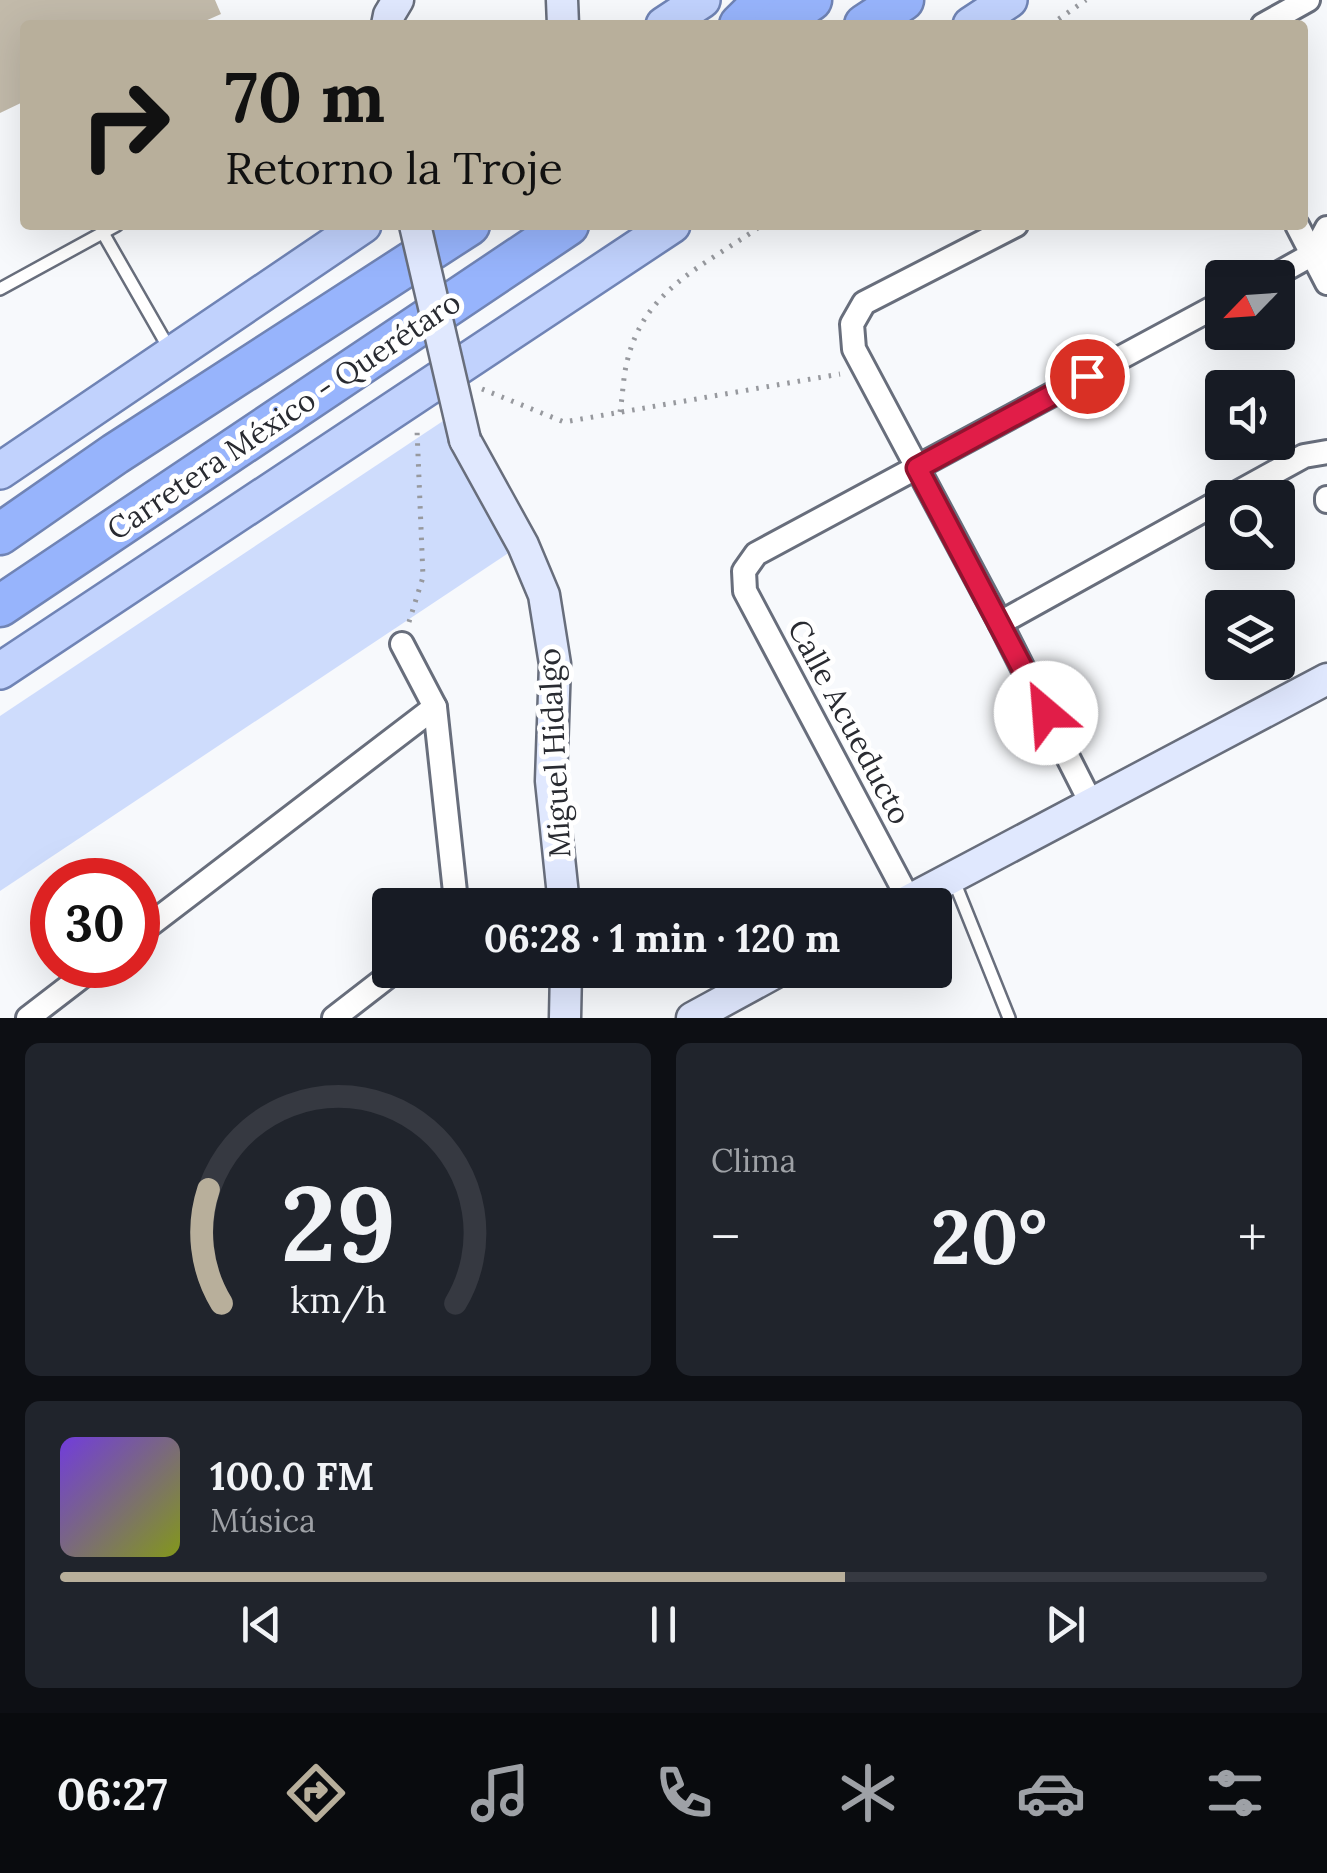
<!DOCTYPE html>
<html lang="es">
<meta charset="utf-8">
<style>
body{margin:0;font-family:Lora,serif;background:#20242c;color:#f1f3f6;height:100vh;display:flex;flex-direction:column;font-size:38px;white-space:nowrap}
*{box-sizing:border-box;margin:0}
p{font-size:32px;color:#9ea1a6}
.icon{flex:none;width:55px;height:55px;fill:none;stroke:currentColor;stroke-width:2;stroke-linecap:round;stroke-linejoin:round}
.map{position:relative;height:1018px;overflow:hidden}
.details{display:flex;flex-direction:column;gap:25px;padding:25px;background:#0d0f14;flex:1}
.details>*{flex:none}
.banner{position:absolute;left:20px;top:20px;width:1288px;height:210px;border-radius:10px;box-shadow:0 10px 40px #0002;background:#b8af9b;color:#111;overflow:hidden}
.needle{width:65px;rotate:245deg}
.controls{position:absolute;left:1205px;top:260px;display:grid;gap:20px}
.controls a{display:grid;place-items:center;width:90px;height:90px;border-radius:10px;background:#171b24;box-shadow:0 10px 40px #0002;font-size:50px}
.speed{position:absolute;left:30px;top:858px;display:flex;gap:20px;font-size:50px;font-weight:700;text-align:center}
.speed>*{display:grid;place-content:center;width:130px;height:130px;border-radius:50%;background:#171b24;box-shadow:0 10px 40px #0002;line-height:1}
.speed .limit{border:15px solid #d22;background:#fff;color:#111}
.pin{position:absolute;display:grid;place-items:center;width:85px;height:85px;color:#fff;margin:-42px;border:5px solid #fff;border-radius:50%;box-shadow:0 2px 10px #0007}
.me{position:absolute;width:110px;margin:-55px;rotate:333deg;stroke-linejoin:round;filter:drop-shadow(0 0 8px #0008)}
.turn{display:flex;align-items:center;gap:35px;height:210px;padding:0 40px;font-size:45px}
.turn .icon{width:130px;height:130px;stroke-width:2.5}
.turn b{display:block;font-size:70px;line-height:85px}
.big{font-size:75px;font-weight:700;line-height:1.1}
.details .tile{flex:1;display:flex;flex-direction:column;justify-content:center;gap:15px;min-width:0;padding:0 35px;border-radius:15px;background:#20242c}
.details .dial{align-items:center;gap:0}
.dial svg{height:260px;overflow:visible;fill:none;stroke:#363941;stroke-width:7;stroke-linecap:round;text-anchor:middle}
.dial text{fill:#f1f3f6;stroke:none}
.song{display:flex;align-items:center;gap:30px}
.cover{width:120px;height:120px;border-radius:15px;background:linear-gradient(135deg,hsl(260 70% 55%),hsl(70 70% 35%))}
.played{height:10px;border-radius:5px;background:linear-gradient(90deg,#b8af9b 65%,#363941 65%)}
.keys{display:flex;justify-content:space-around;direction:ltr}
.heat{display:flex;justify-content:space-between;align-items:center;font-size:55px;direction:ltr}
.details .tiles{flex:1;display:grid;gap:25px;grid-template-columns:1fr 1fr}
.tile:last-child{grid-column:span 2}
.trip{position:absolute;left:372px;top:888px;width:580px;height:100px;border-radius:10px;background:#171b24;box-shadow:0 10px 40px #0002;font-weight:700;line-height:100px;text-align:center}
.dock{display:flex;height:160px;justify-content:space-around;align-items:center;background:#090b0e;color:#9ea1a6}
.dock .icon{width:70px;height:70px}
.dock .current{color:#b8af9b}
.dock b{font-size:45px;color:#f1f3f6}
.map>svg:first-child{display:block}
.green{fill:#cedcfc}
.building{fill:#c2baaa}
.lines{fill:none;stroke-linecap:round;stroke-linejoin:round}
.lane-casing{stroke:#686e7c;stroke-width:16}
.street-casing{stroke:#686e7c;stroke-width:28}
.secondary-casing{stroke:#686e7c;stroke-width:35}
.primary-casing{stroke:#7084b5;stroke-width:40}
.highway-casing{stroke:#7084b5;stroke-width:45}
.path{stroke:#97999e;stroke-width:5;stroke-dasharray:2.5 8;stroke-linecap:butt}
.lane{stroke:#fff;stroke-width:11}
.street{stroke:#fff;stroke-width:22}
.secondary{stroke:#e0e8fe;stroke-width:30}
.primary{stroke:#c1d2fd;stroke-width:35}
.highway{stroke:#97b4fc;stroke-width:40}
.secondary-bridge-casing{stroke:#686e7c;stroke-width:35;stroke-linecap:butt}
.secondary-bridge{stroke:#e0e8fe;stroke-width:30}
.route-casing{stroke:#92132f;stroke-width:25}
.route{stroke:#e11d48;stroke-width:18}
.labels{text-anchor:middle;stroke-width:10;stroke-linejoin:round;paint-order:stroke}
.street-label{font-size:30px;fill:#292b31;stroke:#fff}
</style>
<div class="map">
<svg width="1327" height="1018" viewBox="0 0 1327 1018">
<rect width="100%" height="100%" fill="#f7f9fc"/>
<polygon class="green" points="455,413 522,544 0,891 0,716"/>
<polygon class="building" points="0,0 215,0 221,14 196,25 25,25 25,101 0,113"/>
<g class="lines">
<g class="lane-casing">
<g id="lane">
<polyline points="103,233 170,350"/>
<polyline points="0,289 117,225"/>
<polyline points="954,881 1009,1018"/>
</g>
</g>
<g class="street-casing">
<g id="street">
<polyline points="1263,25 1308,0"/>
<polyline points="1016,225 864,303 852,324 854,349 1000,623 1091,803"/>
<polyline points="1297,225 1327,283"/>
<polyline points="1313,254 1327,228"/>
<polyline points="1270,278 1313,254 1327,254"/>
<polyline points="1228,498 1304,456 1327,452"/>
<polyline points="1327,498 1327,501"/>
<polyline points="1000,623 1222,500"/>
<polyline points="402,644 435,707 455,892 452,905"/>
<polyline points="909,900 745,591 744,571 756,554 1222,303"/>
<polyline points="138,934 435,707"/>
<polyline points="28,1018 97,965"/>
<polyline points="334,1018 396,970"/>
</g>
</g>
<g class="secondary-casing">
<g id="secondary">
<polyline points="562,0 563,25"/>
<polyline points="387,25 389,15 398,0"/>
<polyline points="465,440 523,545 544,595 555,664 551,781 564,905"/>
<polyline points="900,905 1327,679"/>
<polyline points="565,1018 566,970"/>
<polyline points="692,1018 780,970"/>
</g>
</g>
<g class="primary-casing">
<g id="primary">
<polyline points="664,25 702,0"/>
<polyline points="971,25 1009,0"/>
<polyline points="0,471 363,225"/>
<polyline points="0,671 672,225"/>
</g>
</g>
<g class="highway-casing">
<g id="highway">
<polyline points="740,25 765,0"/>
<polyline points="774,25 811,0"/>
<polyline points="865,25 903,0"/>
<polyline points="0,534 115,454 469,225"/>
<polyline points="0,606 568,225"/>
</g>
</g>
<g class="path">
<polyline points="1050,25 1086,0"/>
<polyline points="482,389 564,422 840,374"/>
<path d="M 620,412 C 623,395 623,375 628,358 C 646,287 708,264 762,225"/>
<polyline points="409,622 423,577 417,430"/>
</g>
<use href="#lane" class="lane"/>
<use href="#street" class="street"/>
<use href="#secondary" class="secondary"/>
<use href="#primary" class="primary"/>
<use href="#highway" class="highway"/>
<g class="secondary-bridge-casing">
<polyline id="secondary-bridge" points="415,225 465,440"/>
</g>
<use href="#secondary-bridge" class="secondary-bridge"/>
</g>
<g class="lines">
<g class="route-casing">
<polyline id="route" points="1046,713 917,468 1087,376"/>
</g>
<use href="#route" class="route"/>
</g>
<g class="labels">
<g class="street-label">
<text transform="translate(284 416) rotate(-34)" y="10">Carretera México - Querétaro</text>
<text transform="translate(849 722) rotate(62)" y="10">Calle Acueducto</text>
<text transform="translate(555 753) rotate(-93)" y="10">Miguel Hidalgo</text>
</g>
</g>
</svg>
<div class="controls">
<a><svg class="needle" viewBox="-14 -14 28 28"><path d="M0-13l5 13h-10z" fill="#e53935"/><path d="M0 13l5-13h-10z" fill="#9ea1a6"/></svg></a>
<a><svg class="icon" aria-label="sound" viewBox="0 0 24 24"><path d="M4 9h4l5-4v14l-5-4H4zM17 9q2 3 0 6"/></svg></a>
<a><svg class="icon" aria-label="search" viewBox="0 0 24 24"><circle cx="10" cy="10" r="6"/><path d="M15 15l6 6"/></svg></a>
<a><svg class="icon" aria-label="layers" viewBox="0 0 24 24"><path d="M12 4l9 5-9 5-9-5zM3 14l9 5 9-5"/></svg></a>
</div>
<div class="speed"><div class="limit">30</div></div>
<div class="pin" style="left:1087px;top:376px;background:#d93025"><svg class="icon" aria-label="arrive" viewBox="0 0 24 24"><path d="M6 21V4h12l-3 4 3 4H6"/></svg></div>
<svg class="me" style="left:1046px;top:713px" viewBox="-20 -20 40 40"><circle r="19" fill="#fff"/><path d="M0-13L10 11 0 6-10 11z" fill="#e11d48"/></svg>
<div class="trip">06:28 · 1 min · 120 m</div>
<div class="banner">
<div class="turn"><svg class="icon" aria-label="right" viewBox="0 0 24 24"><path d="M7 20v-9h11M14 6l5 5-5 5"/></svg><div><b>70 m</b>Retorno la Troje</div></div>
</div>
</div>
<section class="details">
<div class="tiles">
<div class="tile dial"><svg viewBox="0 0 100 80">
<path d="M14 69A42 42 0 1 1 86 69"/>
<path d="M14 69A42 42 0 0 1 10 34" stroke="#b8af9b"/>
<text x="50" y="56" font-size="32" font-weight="700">29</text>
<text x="50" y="72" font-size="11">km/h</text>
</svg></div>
<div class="tile"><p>Clima</p>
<div class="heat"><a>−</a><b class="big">20°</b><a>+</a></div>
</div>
<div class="tile">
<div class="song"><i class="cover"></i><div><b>100.0 FM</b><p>Música</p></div></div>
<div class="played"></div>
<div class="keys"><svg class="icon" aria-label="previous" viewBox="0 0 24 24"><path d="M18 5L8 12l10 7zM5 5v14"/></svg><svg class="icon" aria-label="pause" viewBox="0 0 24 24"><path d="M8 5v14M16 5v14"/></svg><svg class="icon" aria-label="next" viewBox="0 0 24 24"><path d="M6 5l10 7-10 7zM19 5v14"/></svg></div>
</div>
</div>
</section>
<nav class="dock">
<b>06:27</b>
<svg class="icon current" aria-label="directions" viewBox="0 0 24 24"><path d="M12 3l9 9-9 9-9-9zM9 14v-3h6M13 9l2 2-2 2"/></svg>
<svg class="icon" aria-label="music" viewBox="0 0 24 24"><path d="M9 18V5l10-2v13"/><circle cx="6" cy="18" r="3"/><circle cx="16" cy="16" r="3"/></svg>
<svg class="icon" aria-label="phone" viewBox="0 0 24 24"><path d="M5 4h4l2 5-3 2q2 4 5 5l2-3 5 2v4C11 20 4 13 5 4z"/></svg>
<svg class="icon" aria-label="climate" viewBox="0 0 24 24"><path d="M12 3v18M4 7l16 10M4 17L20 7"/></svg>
<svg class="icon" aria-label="car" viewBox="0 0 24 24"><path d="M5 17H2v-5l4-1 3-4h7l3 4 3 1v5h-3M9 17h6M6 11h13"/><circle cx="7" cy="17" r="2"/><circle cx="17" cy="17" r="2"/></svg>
<svg class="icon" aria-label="filters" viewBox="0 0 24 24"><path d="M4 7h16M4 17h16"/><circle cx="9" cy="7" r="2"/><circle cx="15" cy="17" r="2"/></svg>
</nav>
